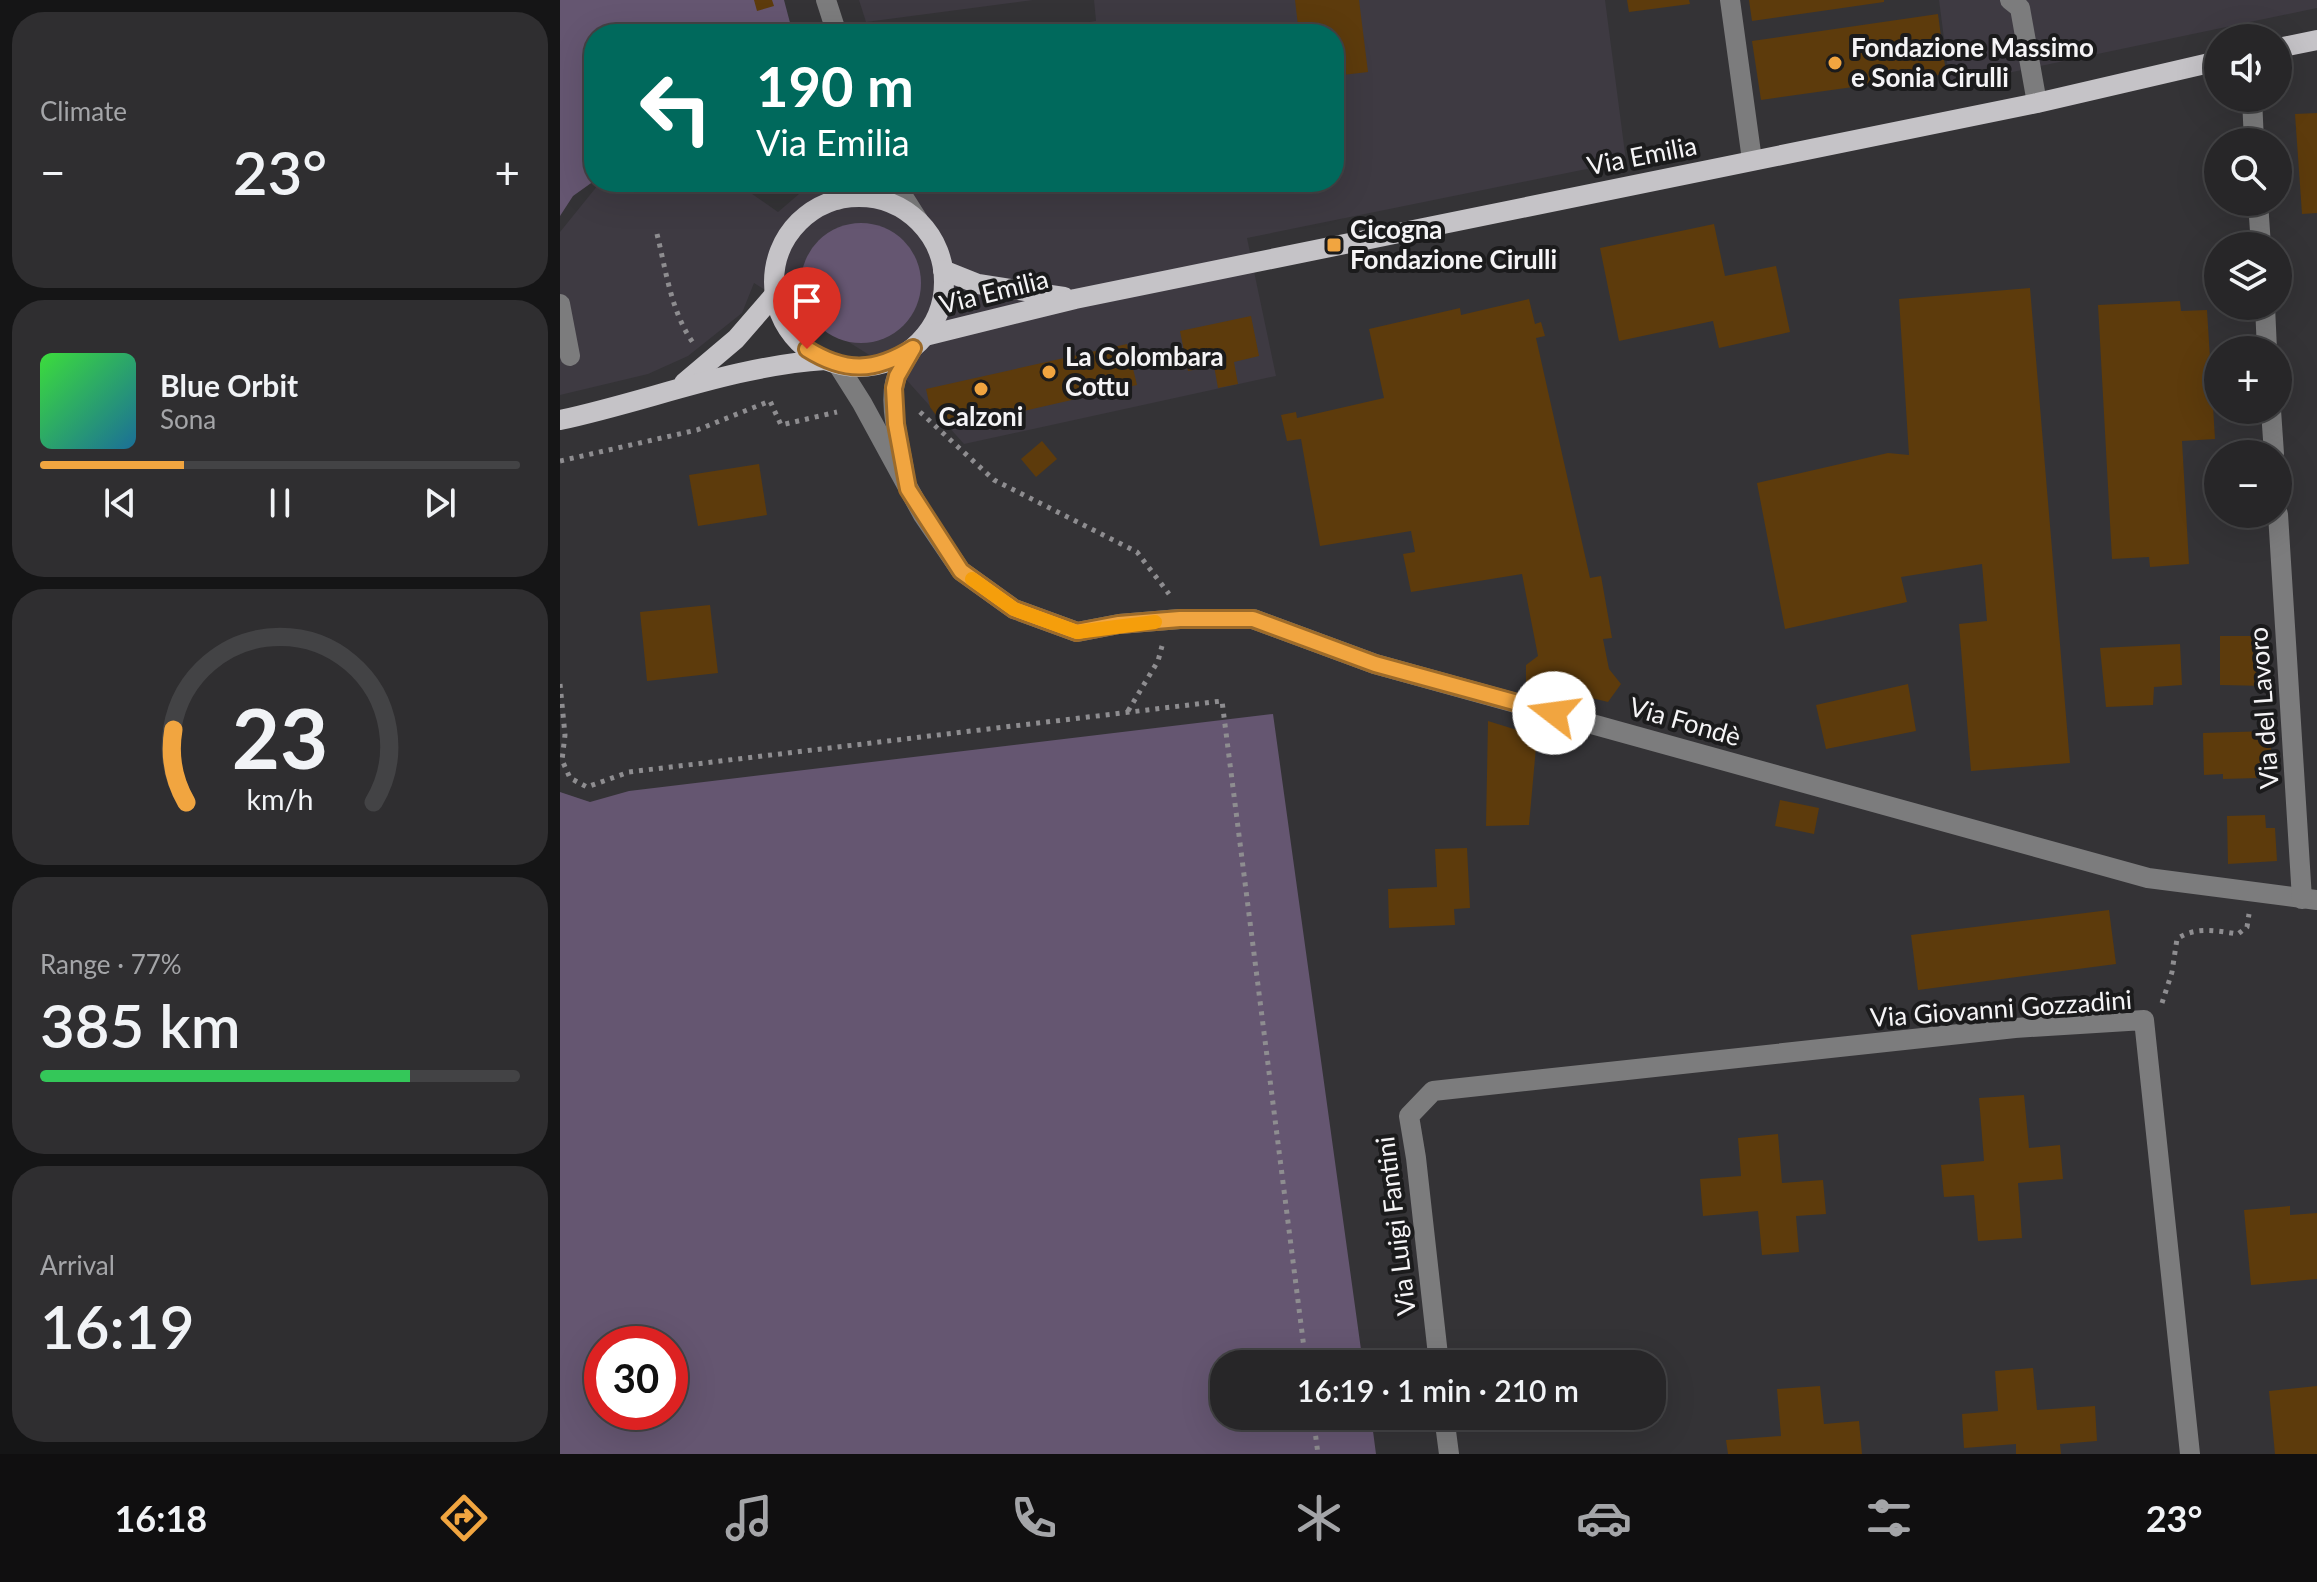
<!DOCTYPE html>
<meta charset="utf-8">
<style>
body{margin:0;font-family:Lato,sans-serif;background:#2f2e30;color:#f1f3f6;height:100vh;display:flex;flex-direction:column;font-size:30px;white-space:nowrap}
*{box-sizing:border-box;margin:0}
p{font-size:26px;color:#a4a5a8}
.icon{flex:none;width:44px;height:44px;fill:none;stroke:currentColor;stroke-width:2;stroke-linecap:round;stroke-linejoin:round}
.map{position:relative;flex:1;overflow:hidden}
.panel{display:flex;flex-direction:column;gap:12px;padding:12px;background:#151516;width:560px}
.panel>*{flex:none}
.banner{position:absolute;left:24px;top:24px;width:760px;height:168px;border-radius:32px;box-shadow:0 8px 32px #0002,0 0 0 2px #434345;background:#00695c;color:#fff;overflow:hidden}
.fabs{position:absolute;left:1644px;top:24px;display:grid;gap:16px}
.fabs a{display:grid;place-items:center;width:88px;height:88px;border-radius:50%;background:#272628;box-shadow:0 8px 32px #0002,0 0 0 2px #434345;font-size:40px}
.speed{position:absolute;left:24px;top:1326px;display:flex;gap:16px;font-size:40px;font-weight:700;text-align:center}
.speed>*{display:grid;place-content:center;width:104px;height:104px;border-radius:50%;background:#272628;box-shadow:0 8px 32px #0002,0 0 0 2px #434345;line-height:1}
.speed .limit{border:12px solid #d22;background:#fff;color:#111}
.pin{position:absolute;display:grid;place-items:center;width:68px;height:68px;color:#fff;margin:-82px -34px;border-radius:50% 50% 50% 0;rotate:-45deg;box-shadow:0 0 8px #0007}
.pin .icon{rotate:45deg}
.me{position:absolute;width:88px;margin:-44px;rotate:285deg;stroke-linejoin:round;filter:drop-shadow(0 0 6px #0008)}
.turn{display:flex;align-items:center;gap:28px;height:168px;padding:0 40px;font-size:36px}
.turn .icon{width:104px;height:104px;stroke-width:2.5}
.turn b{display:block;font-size:56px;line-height:68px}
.big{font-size:60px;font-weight:600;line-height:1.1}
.panel .widget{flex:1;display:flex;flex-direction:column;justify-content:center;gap:12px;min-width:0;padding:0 28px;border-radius:32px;background:#2f2e30}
.panel .dial{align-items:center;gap:0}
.dial svg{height:208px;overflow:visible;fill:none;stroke:#434345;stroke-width:7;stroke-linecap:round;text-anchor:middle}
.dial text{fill:#f1f3f6;stroke:none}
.song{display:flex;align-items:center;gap:24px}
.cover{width:96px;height:96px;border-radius:12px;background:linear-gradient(135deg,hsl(120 70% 55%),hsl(200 70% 35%))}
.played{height:8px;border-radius:4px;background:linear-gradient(90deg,#f1a540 30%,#434345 30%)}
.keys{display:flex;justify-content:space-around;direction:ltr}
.heat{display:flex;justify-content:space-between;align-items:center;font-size:44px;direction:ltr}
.charge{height:12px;border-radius:6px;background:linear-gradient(90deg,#34c759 77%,#434345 0)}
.trip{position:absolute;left:650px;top:1350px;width:456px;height:80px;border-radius:32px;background:#272628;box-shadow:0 8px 32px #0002,0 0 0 2px #434345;font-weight:600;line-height:80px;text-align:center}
.tab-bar{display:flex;height:128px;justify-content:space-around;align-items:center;background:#100f10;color:#a4a5a8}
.tab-bar .icon{width:56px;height:56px}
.tab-bar .selected{color:#f1a540}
.tab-bar b{font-size:36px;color:#f1f3f6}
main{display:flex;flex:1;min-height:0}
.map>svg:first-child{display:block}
.built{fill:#3e3a42}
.green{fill:#655671;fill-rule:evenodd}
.building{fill:#5d3b0c}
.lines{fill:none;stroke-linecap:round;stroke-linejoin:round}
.path{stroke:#8e8d90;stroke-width:5;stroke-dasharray:4 6;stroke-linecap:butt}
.minor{stroke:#7c7c7d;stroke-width:20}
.major{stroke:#c5c3c7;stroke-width:20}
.route-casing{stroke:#9d6b2a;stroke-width:20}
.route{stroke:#f1a540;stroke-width:14}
.slow{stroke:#f59e0b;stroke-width:14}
.poi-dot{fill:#f1a540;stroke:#1b1b1c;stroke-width:3}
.labels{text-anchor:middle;stroke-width:8;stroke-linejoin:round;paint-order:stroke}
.poi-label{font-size:26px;font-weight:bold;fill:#f5f4f6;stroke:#1b1b1c;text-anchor:start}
.street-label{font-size:26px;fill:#f5f4f6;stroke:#1b1b1c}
</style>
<main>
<section class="panel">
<div class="widget"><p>Climate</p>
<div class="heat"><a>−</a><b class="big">23°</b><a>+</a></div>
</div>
<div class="widget">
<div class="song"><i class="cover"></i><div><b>Blue Orbit</b><p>Sona</p></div></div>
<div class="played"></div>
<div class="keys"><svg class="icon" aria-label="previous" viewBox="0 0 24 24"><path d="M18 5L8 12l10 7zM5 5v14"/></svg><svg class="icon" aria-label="pause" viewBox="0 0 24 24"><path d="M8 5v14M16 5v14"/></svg><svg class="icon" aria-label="next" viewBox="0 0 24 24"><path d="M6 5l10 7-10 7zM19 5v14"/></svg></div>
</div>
<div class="widget dial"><svg viewBox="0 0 100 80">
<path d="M14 69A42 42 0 1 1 86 69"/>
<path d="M14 69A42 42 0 0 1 9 41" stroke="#f1a540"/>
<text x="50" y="56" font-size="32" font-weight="700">23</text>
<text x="50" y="72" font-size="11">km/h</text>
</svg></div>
<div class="widget"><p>Range · 77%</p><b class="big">385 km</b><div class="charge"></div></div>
<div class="widget"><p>Arrival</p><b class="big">16:19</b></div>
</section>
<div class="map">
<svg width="1757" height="1454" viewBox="0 0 1757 1454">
<rect width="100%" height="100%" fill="#343336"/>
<g class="built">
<polygon points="299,0 473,0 306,22"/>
<polygon points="534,0 1045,0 1066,161 687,238 716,376 404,444 343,376 194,283 182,313 128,356 88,374 0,395 0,232 38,185 45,182 175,182 218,212 253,182 774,182 774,34 454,34 536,21"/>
<polygon points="1379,0 1757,0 1757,8 1390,85"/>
</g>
<g class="green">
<polygon points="0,0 224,0 233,34 34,34 34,181 13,196 0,216"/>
<circle cx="301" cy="283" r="60"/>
<path d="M 713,714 L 803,1364 L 664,1364 L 664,1416 L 811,1416 L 816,1454 L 0,1454 L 0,792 L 30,802 L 69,791 ZM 42,1344 L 110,1344 L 110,1412 L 42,1412 Z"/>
</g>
<g class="building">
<polygon points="194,0 212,0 214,6 197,11"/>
<polygon points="735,0 799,0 808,72 774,76 774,34 739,34"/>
<polygon points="1067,0 1129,0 1130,4 1069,12"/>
<polygon points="1189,0 1324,0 1324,2 1192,21"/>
<polygon points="1378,14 1386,74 1201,100 1192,41"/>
<polygon points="1757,113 1757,213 1742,214 1735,114"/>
<polygon points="1154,224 1165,276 1216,266 1230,332 1159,348 1153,321 1059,341 1040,248"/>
<polygon points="1470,288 1510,763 1411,771 1399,624 1427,621 1422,564 1341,577 1347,602 1225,629 1197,483 1328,453 1349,455 1339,299"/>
<polygon points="969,299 975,324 981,322 985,336 976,338 1030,578 1041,576 1052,638 1043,639 1049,669 1061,684 1048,702 966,682 966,665 978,656 962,574 851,592 843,554 855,552 851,531 760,546 741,439 727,441 721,415 736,412 737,418 824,398 809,329 900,308 901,315"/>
<polygon points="1620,301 1621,311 1647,310 1655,439 1622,441 1629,564 1590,567 1589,557 1552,559 1538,305"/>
<polygon points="691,316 699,356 674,362 678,384 658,388 654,366 628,371 620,331"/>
<polygon points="567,344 577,385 386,429 370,407 366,389"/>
<polygon points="482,441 497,459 476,477 461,459"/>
<polygon points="199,464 207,515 138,526 129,475"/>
<polygon points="150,605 158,673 87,681 80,612"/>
<polygon points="1660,636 1698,636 1698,656 1707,656 1707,686 1660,685"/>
<polygon points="1620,644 1622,685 1594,687 1593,705 1546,707 1540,648"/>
<polygon points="1348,684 1356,731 1266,749 1256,705"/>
<polygon points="928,721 977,736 969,825 926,826"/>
<polygon points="1710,731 1712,764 1698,765 1698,778 1663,779 1663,774 1644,775 1643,733"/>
<polygon points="1220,800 1259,808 1254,834 1215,826"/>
<polygon points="1705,815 1706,828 1715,828 1717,861 1668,864 1667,816"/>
<polygon points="907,848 910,908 894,909 895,925 829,928 828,889 877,887 875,849"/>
<polygon points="1549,910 1556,964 1358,990 1351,935"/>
<polygon points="1464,1095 1469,1148 1500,1145 1503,1179 1458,1183 1462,1238 1418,1241 1414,1195 1384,1197 1381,1165 1424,1161 1419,1098"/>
<polygon points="1218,1134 1222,1183 1263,1180 1266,1214 1236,1216 1239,1252 1202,1255 1198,1211 1143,1216 1140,1179 1181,1176 1178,1138"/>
<polygon points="1730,1206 1730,1215 1757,1213 1757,1279 1691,1285 1684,1210"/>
<polygon points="1473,1368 1477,1410 1535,1406 1537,1441 1500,1444 1501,1454 1456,1454 1456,1444 1404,1448 1402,1414 1438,1411 1435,1371"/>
<polygon points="1260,1386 1264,1424 1299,1421 1302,1454 1168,1454 1166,1440 1221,1436 1217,1389"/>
<polygon points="1757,1386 1757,1454 1715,1454 1709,1391"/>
</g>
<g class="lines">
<g class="path">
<path d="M 97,234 C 106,270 111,313 134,344"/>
<polyline points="360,412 434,480 577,552 609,594"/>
<polyline points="0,461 137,430 210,401 221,425 277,412"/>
<polyline points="0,684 5,735 2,760 10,778 27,787 69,772 662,701 746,1364"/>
<polyline points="568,711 598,661 602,646"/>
<path d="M 1602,1003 L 1612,972 L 1617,939 C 1635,926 1657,931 1678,934 L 1687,927 L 1689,914"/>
<polyline points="753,1416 758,1454"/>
</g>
<g class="minor">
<polyline points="266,0 277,34"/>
<polyline points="1170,0 1192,160"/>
<polyline points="1450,0 1460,8 1477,103"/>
<polyline points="1692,98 1694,142"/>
<polyline points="334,182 358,220"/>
<polyline points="277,200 283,182"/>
<polyline points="1698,202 1701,246"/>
<polyline points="0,304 10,356"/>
<polyline points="1705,306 1707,350"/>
<polyline points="278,365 302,403 363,515 401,571 454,609 517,632 559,624 620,619 693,619 815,664 1588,878 1757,900"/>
<polyline points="1711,410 1714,454"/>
<path d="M 344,470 C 340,444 327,400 337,376 C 341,366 348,357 353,348"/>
<polyline points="1718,514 1742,899"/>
<polyline points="879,1364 856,1158 849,1116 873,1091 1455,1028 1584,1020 1630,1454"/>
<polyline points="884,1416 889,1454"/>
</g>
<g class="major">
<polyline points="1718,48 1757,40"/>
<circle cx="299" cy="282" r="85"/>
<polyline points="383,270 418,284 504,297"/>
<polyline points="365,336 515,299 1477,103 1658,61"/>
<polyline points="124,383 176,339 215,294"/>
<path d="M 0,420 C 89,401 173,366 265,360"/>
</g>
</g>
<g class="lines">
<g class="route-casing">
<path id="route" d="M 247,349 C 285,373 315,372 353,348 L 337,376 L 334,388 L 336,424 L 348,489 L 401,571 L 454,609 L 517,632 L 559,624 L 620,619 L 693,619 L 815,664 L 994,713"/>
</g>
<use href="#route" class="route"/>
<polyline class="slow" points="412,579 454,609 517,632 595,622"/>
</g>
<g class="poi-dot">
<circle cx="1275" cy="63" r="8"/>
<rect x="766" y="237" width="16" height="16" rx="4"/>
<circle cx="489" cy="372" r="8"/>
<circle cx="421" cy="389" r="8"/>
</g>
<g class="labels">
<g class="poi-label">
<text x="1291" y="57">Fondazione Massimo<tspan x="1291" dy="30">e Sonia Cirulli</tspan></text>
<text x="790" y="239">Cicogna<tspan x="790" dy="30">Fondazione Cirulli</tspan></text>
<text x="505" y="366">La Colombara<tspan x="505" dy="30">Cottu</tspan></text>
<text x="421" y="426" text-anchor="middle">Calzoni</text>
</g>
<g class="street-label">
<text transform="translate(1082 156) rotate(-11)" y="9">Via Emilia</text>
<text transform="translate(434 292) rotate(-14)" y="9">Via Emilia</text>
<text transform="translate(1704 708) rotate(-94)" y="9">Via del Lavoro</text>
<text transform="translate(1125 722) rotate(16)" y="9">Via Fondè</text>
<text transform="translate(1441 1009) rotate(-4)" y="9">Via Giovanni Gozzadini</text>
<text transform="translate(836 1226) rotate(-97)" y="9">Via Luigi Fantini</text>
</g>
</g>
</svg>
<div class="fabs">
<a><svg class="icon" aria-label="sound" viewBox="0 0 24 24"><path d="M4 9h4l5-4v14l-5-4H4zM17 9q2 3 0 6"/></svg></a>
<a><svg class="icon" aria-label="search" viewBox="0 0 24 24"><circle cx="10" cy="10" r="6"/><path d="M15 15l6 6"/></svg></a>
<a><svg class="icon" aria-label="layers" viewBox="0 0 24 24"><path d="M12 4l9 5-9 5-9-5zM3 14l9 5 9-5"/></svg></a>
<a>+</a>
<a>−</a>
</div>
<div class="speed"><div class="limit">30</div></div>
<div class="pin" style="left:247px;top:349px;background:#d93025"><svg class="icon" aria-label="arrive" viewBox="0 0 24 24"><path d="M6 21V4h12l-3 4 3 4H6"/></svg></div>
<svg class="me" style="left:994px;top:713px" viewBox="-20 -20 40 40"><circle r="19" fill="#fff"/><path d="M0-13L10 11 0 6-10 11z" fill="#f1a540"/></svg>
<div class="trip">16:19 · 1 min · 210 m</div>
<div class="banner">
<div class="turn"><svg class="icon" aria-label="left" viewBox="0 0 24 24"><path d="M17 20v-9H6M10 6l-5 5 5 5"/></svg><div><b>190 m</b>Via Emilia</div></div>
</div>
</div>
</main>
<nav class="tab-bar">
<b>16:18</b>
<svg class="icon selected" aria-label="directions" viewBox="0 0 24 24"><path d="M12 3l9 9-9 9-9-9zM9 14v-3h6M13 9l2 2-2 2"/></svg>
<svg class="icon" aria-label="music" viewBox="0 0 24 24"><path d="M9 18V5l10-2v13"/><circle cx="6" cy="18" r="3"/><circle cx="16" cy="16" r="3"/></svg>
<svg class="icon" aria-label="phone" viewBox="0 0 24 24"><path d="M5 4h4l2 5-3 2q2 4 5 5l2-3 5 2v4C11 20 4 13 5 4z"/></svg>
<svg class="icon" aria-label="climate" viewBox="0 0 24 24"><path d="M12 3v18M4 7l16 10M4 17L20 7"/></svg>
<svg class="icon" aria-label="car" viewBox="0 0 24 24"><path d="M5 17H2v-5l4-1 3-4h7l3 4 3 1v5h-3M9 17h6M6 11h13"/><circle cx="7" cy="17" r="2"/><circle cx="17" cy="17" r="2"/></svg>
<svg class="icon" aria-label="filters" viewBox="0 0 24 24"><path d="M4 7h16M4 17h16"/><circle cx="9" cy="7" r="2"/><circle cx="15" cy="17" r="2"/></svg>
<b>23°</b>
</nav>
